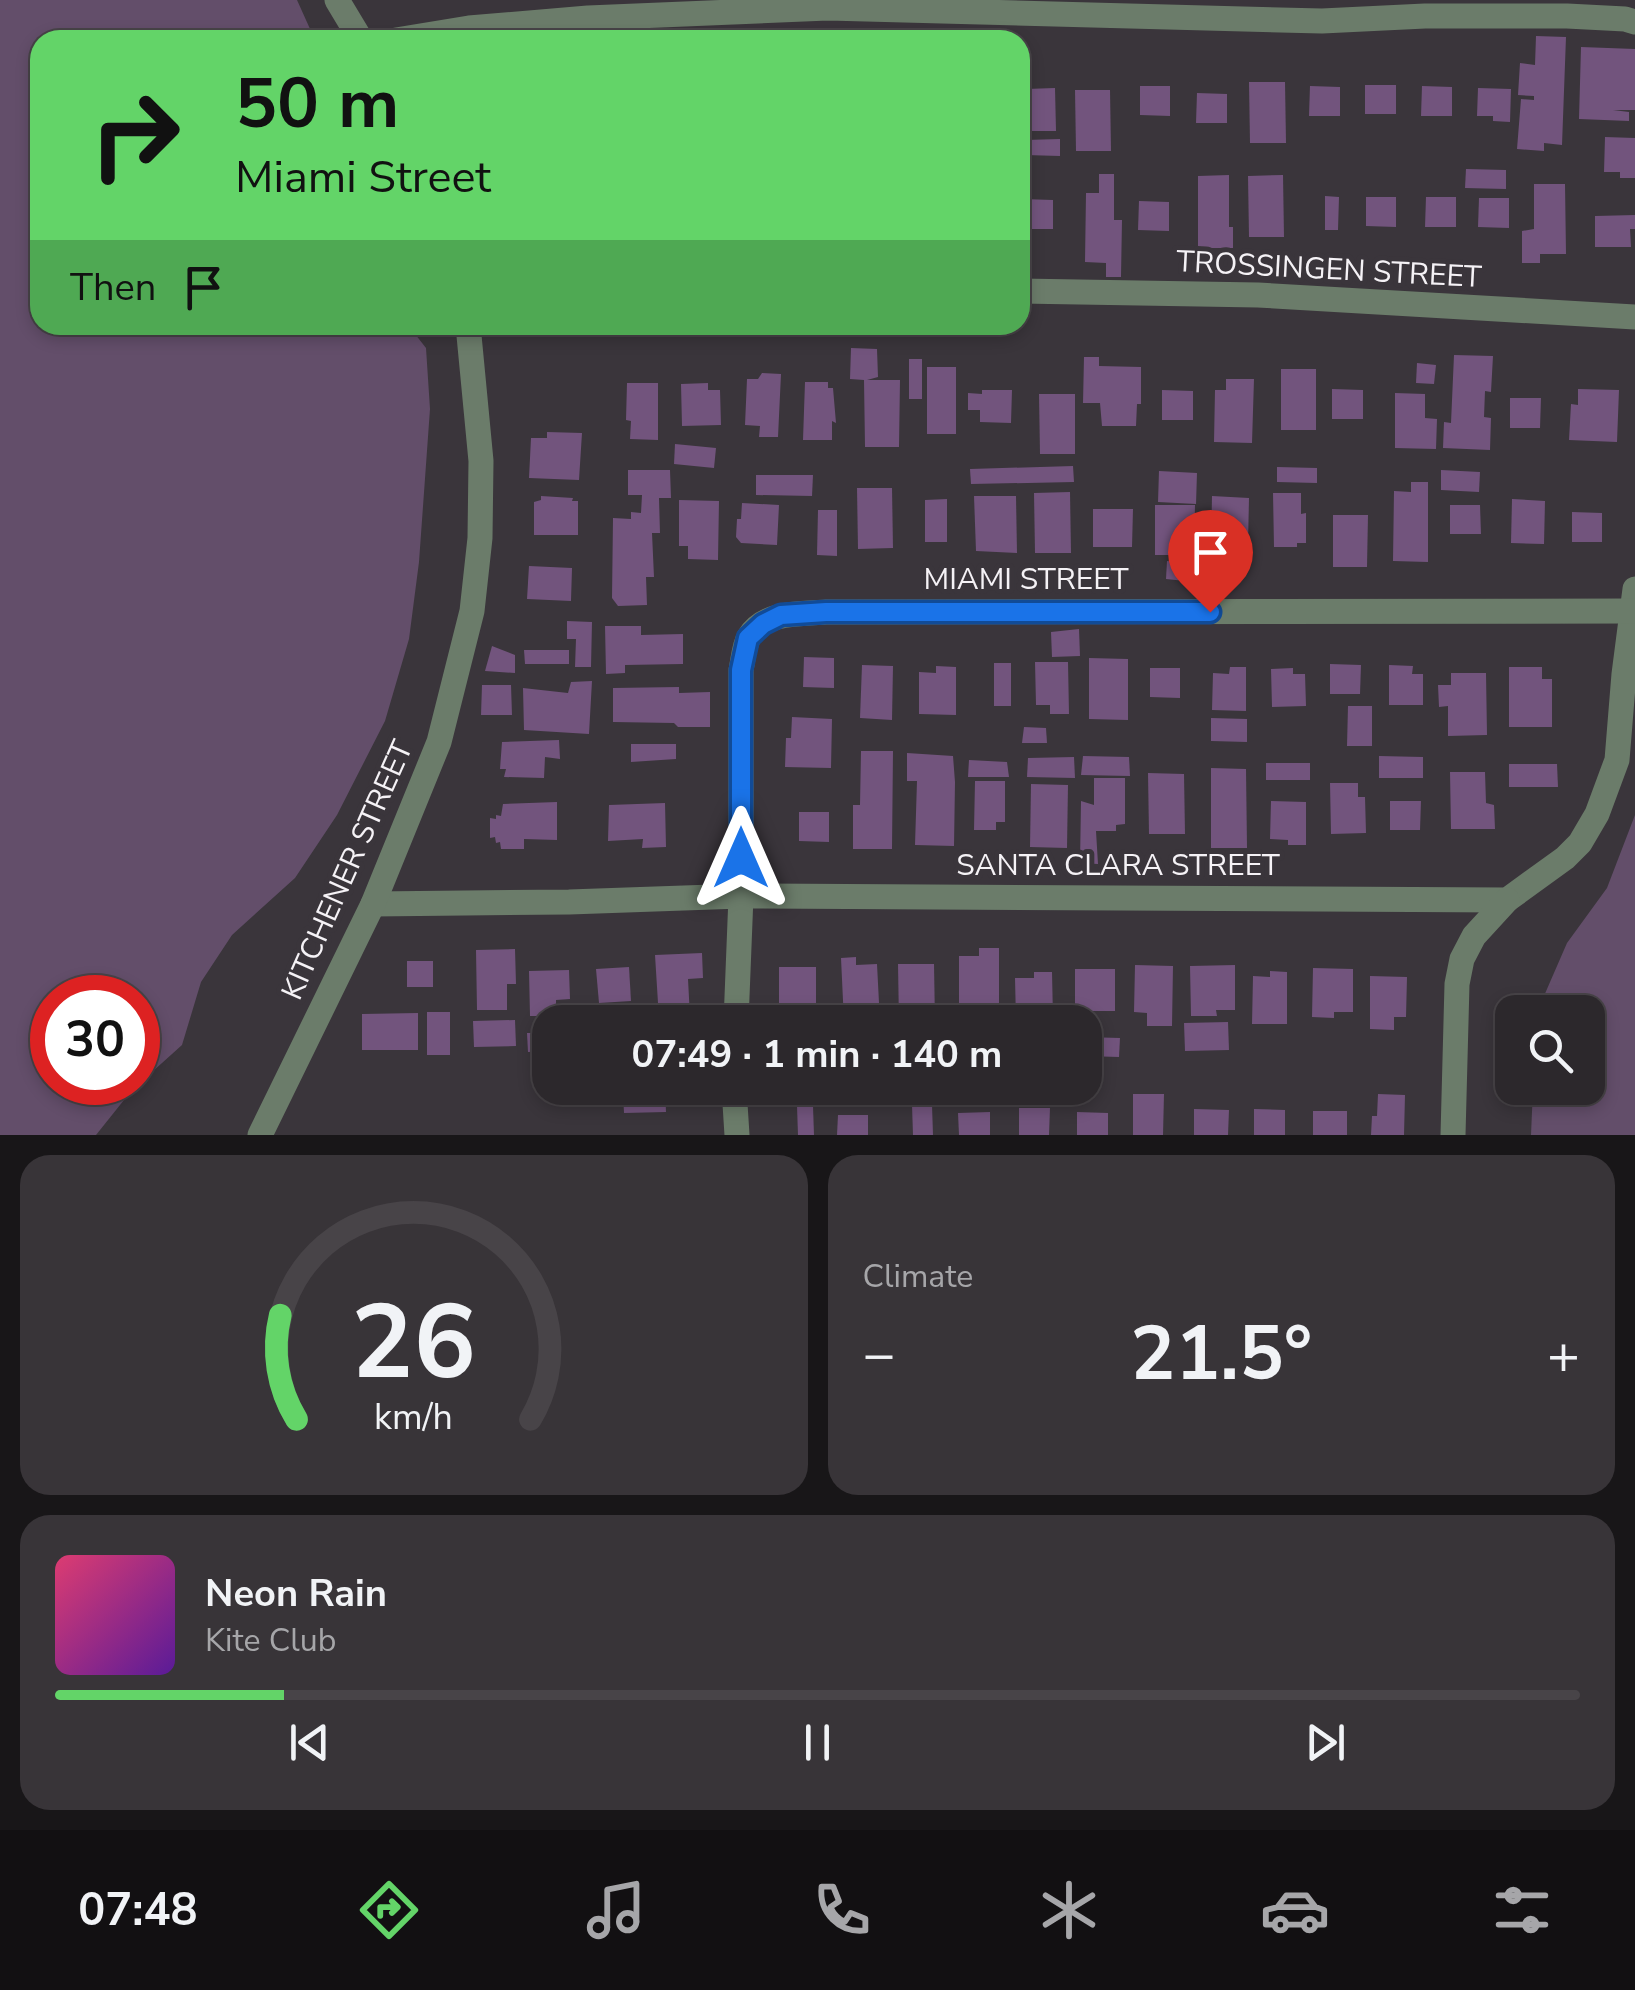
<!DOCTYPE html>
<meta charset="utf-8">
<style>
body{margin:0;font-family:"Nunito Sans",sans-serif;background:#383438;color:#f1f3f6;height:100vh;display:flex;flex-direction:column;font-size:38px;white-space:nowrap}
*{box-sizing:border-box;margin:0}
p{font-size:32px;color:#a6a6a9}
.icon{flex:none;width:55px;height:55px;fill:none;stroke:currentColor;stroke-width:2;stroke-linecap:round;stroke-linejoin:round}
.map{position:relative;height:1135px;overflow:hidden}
.drawer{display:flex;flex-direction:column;gap:20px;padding:20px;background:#181618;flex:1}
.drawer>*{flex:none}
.hud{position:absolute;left:30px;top:30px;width:1000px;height:305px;border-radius:30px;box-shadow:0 5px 15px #0003,0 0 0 2px #484448;background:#63d468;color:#111;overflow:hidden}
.controls{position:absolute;left:1495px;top:995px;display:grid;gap:20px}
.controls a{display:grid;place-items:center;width:110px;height:110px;border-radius:20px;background:#2c282c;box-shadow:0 5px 15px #0003,0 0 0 2px #484448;font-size:50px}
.speed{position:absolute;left:30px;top:975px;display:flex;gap:20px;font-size:50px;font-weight:700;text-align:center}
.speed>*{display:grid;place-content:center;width:130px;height:130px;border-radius:50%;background:#2c282c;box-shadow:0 5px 15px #0003,0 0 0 2px #484448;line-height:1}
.speed .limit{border:15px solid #d22;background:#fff;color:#111}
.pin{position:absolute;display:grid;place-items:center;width:85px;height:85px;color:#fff;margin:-102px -42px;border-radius:50% 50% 50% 0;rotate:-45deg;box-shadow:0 0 10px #0007}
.pin .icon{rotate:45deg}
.me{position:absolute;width:110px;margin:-55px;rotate:0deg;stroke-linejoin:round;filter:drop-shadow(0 0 8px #0008)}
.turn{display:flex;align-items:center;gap:35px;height:210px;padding:0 40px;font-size:45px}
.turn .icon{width:130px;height:130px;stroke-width:2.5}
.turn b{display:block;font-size:70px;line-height:85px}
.then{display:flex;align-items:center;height:95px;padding:0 40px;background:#0003;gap:20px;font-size:38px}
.big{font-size:75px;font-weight:700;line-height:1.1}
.drawer .widget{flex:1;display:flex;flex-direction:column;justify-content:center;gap:15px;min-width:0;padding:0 35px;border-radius:30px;background:#383438}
.drawer .dial{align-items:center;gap:0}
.dial svg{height:260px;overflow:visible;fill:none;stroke:#484448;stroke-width:7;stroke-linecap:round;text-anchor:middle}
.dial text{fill:#f1f3f6;stroke:none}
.song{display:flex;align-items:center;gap:30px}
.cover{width:120px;height:120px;border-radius:15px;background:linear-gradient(135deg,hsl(340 70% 55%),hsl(270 70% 35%))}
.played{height:10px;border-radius:5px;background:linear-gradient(90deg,#63d468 15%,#484448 15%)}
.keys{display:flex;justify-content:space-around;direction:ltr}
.heat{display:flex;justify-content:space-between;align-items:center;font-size:55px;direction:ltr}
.drawer .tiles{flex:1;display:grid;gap:20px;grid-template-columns:1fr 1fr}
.widget:last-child{grid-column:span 2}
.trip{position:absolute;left:532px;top:1005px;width:570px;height:100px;border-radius:30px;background:#2c282c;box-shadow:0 5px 15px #0003,0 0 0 2px #484448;font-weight:700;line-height:100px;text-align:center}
.tabs{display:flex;height:160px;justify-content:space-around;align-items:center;background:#121012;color:#a6a6a9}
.tabs .icon{width:70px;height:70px}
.tabs .on{color:#63d468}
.tabs b{font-size:45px;color:#f1f3f6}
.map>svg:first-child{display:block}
.green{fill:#634e6a;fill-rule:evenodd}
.building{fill:#72547d}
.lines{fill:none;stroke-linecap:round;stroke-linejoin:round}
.minor{stroke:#6b7c6a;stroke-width:25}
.route-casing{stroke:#114b97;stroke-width:25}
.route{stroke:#1a73e8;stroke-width:18}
.labels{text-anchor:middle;stroke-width:10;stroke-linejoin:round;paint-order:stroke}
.street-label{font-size:30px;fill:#f5f2f6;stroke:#3a353b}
</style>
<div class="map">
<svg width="1635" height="1135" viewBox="0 0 1635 1135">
<rect width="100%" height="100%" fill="#3a353b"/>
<g class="green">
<path d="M 0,0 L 297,0 L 315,40 L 40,40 L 40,325 L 408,325 L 426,348 L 430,409 L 419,562 L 409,639 L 385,721 L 337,815 L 295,878 L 232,935 L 201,982 L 182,1045 L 132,1090 L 96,1135 L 0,1135 ZM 52,998 L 138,998 L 138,1082 L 52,1082 Z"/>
<polygon points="1635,815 1635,1135 1531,1135 1533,1088 1588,1088 1588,1012 1537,1012 1567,943 1607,888"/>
</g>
<g class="building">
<polygon points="1536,36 1566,37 1562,145 1544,143 1544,151 1517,149 1521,99 1534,100 1534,96 1518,95 1520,63 1535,65"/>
<polygon points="1581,47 1635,49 1635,110 1613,110 1629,112 1629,121 1579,119"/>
<polygon points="1249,82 1285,82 1286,143 1250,143"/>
<rect x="1365" y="85" width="31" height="29"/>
<polygon points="1140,86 1170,86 1170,116 1140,115"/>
<polygon points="1310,86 1340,87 1340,116 1309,116"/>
<polygon points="1422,86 1452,87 1452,116 1421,116"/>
<polygon points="1055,88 1056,131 1027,131 1026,89"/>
<polygon points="1478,88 1511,89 1510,122 1493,121 1493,116 1477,116"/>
<polygon points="1075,90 1110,90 1111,151 1076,151"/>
<polygon points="1197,93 1227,94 1227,123 1196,123"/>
<polygon points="1605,137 1635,138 1635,178 1620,178 1620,172 1604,172"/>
<polygon points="1060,139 1060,156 1025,155 1025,140"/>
<polygon points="1466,169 1506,170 1506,189 1465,188"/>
<polygon points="1099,174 1114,174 1114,220 1122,220 1121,277 1106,277 1106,263 1085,262 1086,193 1099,193"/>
<polygon points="1229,175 1229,227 1233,227 1233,248 1198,248 1198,176"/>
<polygon points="1283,175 1284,237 1249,237 1248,176"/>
<polygon points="1534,184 1565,184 1566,254 1540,254 1540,263 1522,263 1522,231 1534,229"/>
<polygon points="1325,196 1339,197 1338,230 1325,230"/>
<polygon points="1366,197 1396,197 1396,227 1366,226"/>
<polygon points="1426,197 1456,197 1456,227 1425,227"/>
<polygon points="1479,198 1509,198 1509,228 1478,227"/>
<polygon points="1022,199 1053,200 1053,229 1022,229"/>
<polygon points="1139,201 1169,202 1169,231 1138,230"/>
<polygon points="1635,215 1635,229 1630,229 1631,247 1595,247 1595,216"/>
<polygon points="851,348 877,349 878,377 867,380 900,380 899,447 865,447 864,380 850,379"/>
<polygon points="1454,355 1493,356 1491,392 1485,391 1484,417 1491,418 1490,450 1443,448 1444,422 1451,423"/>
<polygon points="1084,357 1099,357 1099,366 1141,367 1141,404 1137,404 1136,426 1102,426 1100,403 1083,403"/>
<rect x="909" y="359" width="13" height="40"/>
<polygon points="1417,363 1436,365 1434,384 1416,383"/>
<rect x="927" y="367" width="29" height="67"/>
<rect x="1281" y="369" width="35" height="61"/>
<polygon points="762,373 781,374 778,437 759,437 760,426 745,425 747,379 758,379"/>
<polygon points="1226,379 1254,379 1252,443 1214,442 1215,390 1226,390"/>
<polygon points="805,382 828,382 828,388 833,388 836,423 832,421 832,440 803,440"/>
<polygon points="627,383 658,383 658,440 630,439 631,421 626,420"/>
<polygon points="708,383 708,390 720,390 721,425 682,426 681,384"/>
<polygon points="1332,389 1363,390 1363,419 1332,419"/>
<polygon points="1578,389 1619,390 1617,442 1569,440 1571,404 1578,405"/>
<polygon points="982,390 1012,390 1011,423 980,422 980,410 968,410 968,393 982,394"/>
<polygon points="1162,390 1193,391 1193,420 1162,420"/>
<polygon points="1395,393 1425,394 1425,418 1437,419 1436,449 1395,448"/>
<polygon points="1039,394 1075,394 1075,454 1040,454"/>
<polygon points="1510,398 1541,398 1540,428 1510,428"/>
<polygon points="547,432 582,433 579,480 529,478 531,438 547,438"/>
<polygon points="675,444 716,448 714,468 674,464"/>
<polygon points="1073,466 1074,482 971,484 970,469"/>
<polygon points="1277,467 1317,468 1317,483 1277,482"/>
<polygon points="628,470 670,470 671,498 659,498 660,533 652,533 654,577 646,577 647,605 618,606 612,598 613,518 631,519 631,512 641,513 642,495 628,495"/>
<polygon points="1441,470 1480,472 1479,492 1441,490"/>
<polygon points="1159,471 1197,473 1196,504 1158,502"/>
<polygon points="756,475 813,475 812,496 756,495"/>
<polygon points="1411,482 1428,482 1428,562 1393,561 1394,491 1411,492"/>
<polygon points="857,488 892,488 893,548 858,549"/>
<polygon points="1070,492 1071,553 1035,553 1034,493"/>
<polygon points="1273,493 1301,493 1301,514 1306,513 1306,543 1297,543 1297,547 1274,547"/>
<polygon points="541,496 573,498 572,501 578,501 578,535 534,535 534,502 541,500"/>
<polygon points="974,496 1016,496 1017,553 976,551"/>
<polygon points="1212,496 1249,498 1248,545 1211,544"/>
<polygon points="947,499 947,542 925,542 925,500"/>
<polygon points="1512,499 1545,501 1544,544 1511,543"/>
<polygon points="679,500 719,501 718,560 688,559 688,546 679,546"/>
<polygon points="742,503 779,505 777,545 741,543 736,537 737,519 741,519"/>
<polygon points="1155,505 1195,505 1194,555 1155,555"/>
<polygon points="1450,505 1480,505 1481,534 1450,534"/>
<polygon points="1093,509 1133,509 1132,547 1093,547"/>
<polygon points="818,510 837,510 837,556 817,555"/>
<polygon points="1572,512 1602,513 1602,542 1572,542"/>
<polygon points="1333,515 1368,515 1367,567 1333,567"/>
<polygon points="1167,561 1196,564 1195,582 1166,579"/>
<polygon points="529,566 572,568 571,601 527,599"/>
<polygon points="567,621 592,622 591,667 575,667 576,639 567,639"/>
<polygon points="605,626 641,626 641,635 683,634 683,664 625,665 625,673 606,674"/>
<polygon points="1079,629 1080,656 1052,657 1051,632"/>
<polygon points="492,646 515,655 515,673 485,671"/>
<polygon points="524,650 569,650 569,664 525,664"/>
<polygon points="804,657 834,658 834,688 803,687"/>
<polygon points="1089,658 1128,659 1128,720 1089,719"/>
<polygon points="1035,662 1068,662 1069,714 1050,714 1050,705 1036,705"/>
<rect x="994" y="663" width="17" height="43"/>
<polygon points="1330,664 1361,665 1360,694 1330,694"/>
<polygon points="862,665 893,666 892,720 860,718"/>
<polygon points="1389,665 1413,666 1412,674 1423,674 1423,705 1389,705"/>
<polygon points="936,666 956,667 956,715 919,714 919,672 936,673"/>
<polygon points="1230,667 1246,667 1246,711 1212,710 1213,673 1229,674"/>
<polygon points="1509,667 1542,667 1542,679 1552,679 1552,727 1509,727"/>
<polygon points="1150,668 1180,668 1180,698 1150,697"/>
<polygon points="1293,668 1293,674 1305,674 1306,706 1272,707 1271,669"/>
<polygon points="1451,673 1486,673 1487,735 1448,736 1448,706 1439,707 1438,685 1451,685"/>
<polygon points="592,681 589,734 524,730 523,688 568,693 571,682"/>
<polygon points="482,685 511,685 512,715 481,715"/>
<polygon points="679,687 679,693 710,692 710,727 678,727 674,723 613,722 613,688"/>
<polygon points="1348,706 1372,706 1372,746 1347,746"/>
<polygon points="792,717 832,719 831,768 785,767 786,738 791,738"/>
<polygon points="1211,718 1247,719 1247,742 1211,741"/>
<polygon points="1024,727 1046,728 1047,743 1022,743"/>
<polygon points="559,740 560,759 545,757 544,778 504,777 506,769 500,769 502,742"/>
<polygon points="631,744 676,744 676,759 631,762"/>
<polygon points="861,751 893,751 892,849 853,849 853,805 860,805"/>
<polygon points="907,753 953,756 955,782 954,846 915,845 917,781 907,781"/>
<polygon points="1083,756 1129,757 1130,776 1081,775"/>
<polygon points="1379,756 1423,757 1423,778 1379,778"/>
<polygon points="1074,757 1075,778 1027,777 1028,758"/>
<polygon points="969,760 1007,762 1009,777 968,777"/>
<rect x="1266" y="763" width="44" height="17"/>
<polygon points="1509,764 1557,764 1558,787 1509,787"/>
<polygon points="1211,768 1246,769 1247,848 1211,848"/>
<polygon points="1450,772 1485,772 1486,803 1494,805 1495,829 1451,829"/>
<polygon points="1148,773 1184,774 1185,834 1149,834"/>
<polygon points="1094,778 1125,778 1125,824 1116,825 1116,831 1096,831 1098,864 1080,863 1081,801 1094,805"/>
<polygon points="975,781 1005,781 1005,822 996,822 996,830 974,830"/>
<polygon points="1330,783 1358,783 1358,797 1365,797 1366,833 1331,834"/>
<polygon points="1031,784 1068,785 1067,848 1030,847"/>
<polygon points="1271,801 1306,802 1306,845 1288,845 1288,840 1270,839"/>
<polygon points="1390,801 1421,801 1420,830 1390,830"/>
<polygon points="557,802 557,840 524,839 524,849 501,849 500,842 496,843 495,837 490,838 490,818 496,819 496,815 501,816 503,804"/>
<polygon points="665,803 666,847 642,848 643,839 608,841 609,805"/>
<polygon points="799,812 829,812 829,842 799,841"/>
<polygon points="979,948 999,948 999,1021 965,1022 959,1021 959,956 979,956"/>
<polygon points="515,949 516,984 507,984 507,1010 477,1010 476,950"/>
<polygon points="702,953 703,978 688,979 690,1017 659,1019 655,955"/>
<polygon points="856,957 856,965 877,964 880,1022 844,1022 841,958"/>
<rect x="407" y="961" width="26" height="26"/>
<polygon points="898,964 934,964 935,1022 899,1022"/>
<polygon points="1135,965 1173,966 1172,1026 1147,1026 1147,1013 1134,1012"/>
<polygon points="1235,965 1235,1010 1216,1010 1217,1016 1191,1016 1190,966"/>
<polygon points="629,967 631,1001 599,1003 596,969"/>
<rect x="779" y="967" width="37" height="41"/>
<polygon points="1313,968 1353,969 1353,1012 1334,1012 1334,1018 1312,1017"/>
<rect x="1075" y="969" width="40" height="42"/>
<polygon points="569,970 570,999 556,1000 556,1016 530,1016 529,971"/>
<polygon points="1270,971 1287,972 1287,1024 1252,1024 1253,976 1270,977"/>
<polygon points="1034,972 1052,972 1053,1018 1016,1020 1015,978 1034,978"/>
<polygon points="1370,976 1407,977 1406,1017 1394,1017 1394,1030 1370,1029"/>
<rect x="427" y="1012" width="23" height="43"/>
<polygon points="418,1013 418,1050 362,1050 362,1014"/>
<polygon points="515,1020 516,1046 474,1047 473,1021"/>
<polygon points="1228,1022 1229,1050 1185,1051 1184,1023"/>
<polygon points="527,1033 550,1033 550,1051 528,1052"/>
<polygon points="1085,1037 1120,1038 1119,1057 1085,1056"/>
<polygon points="612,1088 665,1088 666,1112 624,1113 623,1093 612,1094"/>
<polygon points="1133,1094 1164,1094 1163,1135 1133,1135"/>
<polygon points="1378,1094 1405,1095 1404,1135 1371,1135 1372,1116 1377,1116"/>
<polygon points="912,1105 932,1105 933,1135 913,1135"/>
<polygon points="797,1106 813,1106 814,1135 798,1135"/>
<polygon points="1019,1108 1050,1108 1049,1135 1019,1135"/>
<polygon points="1194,1109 1229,1110 1228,1135 1194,1135"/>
<polygon points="1254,1109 1285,1110 1285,1135 1254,1135"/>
<rect x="1313" y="1111" width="34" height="24"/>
<polygon points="990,1112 990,1135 959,1135 958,1113"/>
<polygon points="1077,1112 1108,1113 1108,1135 1077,1135"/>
<polygon points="838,1115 868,1115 868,1135 837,1135"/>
</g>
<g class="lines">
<g class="minor">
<polyline points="337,0 361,40"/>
<polyline points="396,40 469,28 588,18 828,8 1322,21 1425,16 1567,16 1625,19 1635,22"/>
<polyline points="1020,291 1258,295 1635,317"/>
<polyline points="373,904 569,902 741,896 1507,900 1565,858 1580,843 1597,814 1617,760 1624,674 1635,589"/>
<path d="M 736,1022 L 741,896 L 741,670 C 743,661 744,645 749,637 C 765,611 800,614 826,612 L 1632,611"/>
<polyline points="734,1088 737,1135"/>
<polyline points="260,1135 373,904 439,742 472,611 480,538 481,461 468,325"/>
<polyline points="1453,1135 1457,984 1462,959 1474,936 1507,900"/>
</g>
</g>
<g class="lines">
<g class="route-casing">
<polyline id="route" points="741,858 741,670 748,638 763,624 781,615 826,612 1210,612"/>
</g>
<use href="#route" class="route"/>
</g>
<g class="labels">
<g class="street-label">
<text transform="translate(1329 269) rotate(3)" y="10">TROSSINGEN STREET</text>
<text x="1026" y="589">MIAMI STREET</text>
<text x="1118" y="875">SANTA CLARA STREET</text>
<text transform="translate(347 870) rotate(-66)" y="10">KITCHENER STREET</text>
</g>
</g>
</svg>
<div class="controls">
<a><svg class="icon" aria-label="search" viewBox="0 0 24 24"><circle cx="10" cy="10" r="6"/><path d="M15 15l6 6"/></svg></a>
</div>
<div class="speed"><div class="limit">30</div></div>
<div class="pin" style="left:1210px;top:612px;background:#d93025"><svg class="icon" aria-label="arrive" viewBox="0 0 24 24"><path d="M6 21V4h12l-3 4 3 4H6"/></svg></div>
<svg class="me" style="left:741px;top:858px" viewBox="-20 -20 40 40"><path d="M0-17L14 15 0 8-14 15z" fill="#1a73e8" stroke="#fff" stroke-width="4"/></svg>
<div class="trip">07:49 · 1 min · 140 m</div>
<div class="hud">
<div class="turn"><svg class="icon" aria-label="right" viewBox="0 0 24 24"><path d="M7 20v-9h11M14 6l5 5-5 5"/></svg><div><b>50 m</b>Miami Street</div></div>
<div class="then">Then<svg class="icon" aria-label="arrive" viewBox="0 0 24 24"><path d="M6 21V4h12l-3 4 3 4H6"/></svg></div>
</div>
</div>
<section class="drawer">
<div class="tiles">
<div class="widget dial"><svg viewBox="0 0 100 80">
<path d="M14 69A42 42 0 1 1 86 69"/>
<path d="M14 69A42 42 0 0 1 9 37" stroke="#63d468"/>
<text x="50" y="56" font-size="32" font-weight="700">26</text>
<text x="50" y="72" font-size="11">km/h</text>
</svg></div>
<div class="widget"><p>Climate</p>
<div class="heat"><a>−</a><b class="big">21.5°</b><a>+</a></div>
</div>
<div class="widget">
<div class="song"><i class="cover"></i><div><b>Neon Rain</b><p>Kite Club</p></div></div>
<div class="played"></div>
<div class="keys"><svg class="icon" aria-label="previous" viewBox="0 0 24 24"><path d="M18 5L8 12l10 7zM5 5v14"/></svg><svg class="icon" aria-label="pause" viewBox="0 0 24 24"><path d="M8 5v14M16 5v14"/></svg><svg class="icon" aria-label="next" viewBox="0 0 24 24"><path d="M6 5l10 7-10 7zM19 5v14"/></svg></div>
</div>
</div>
</section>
<nav class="tabs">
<b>07:48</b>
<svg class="icon on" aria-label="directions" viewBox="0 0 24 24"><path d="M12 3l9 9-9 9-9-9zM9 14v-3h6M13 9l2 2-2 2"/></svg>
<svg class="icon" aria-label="music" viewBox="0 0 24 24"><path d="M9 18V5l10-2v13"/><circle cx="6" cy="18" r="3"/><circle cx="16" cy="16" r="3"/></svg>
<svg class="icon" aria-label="phone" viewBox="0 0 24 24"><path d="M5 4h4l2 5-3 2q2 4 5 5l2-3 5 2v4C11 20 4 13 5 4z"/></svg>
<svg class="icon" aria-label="climate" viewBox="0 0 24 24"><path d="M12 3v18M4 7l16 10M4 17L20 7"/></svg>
<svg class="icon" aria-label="car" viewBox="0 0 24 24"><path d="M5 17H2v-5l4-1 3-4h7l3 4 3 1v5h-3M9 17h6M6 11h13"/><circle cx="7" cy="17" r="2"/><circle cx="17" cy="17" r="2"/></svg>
<svg class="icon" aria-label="filters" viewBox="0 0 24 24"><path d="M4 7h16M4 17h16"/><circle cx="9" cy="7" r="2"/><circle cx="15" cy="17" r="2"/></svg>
</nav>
